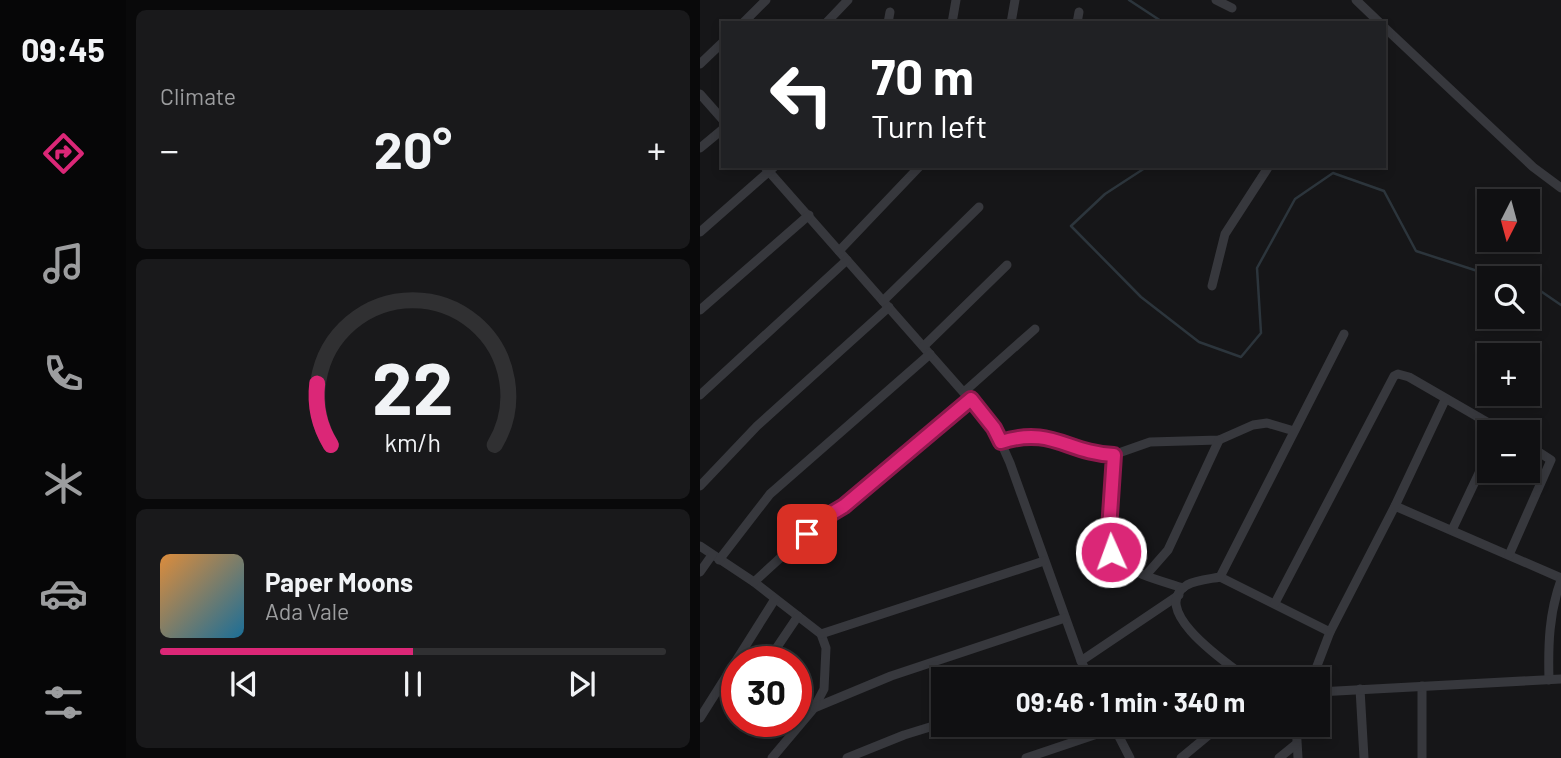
<!DOCTYPE html>
<meta charset="utf-8">
<style>
body{margin:0;font-family:Barlow,sans-serif;background:#19191b;color:#f1f3f6;height:100vh;display:flex;flex-direction:column;font-size:26px;white-space:nowrap}
*{box-sizing:border-box;margin:0}
p{font-size:23px;color:#9c9d9f}
.icon{flex:none;width:38px;height:38px;fill:none;stroke:currentColor;stroke-width:2;stroke-linecap:round;stroke-linejoin:round}
.map{position:relative;flex:1;overflow:hidden}
.sheet{display:flex;flex-direction:column;gap:10px;padding:10px;background:#09090a;width:574px}
.sheet>*{flex:none}
.top-card{position:absolute;left:21px;top:21px;width:665px;height:147px;border-radius:0px;box-shadow:0 4px 10px #0003,0 0 0 2px #303032;background:#202124;color:#fff;overflow:hidden}
.needle{width:46px;rotate:186deg}
.buttons{position:absolute;left:777px;top:189px;display:grid;gap:14px}
.buttons a{display:grid;place-items:center;width:63px;height:63px;border-radius:0px;background:#101012;box-shadow:0 4px 10px #0003,0 0 0 2px #303032;font-size:35px}
.speed{position:absolute;left:21px;top:646px;display:flex;gap:14px;font-size:35px;font-weight:700;text-align:center}
.speed>*{display:grid;place-content:center;width:91px;height:91px;border-radius:50%;background:#101012;box-shadow:0 4px 10px #0003,0 0 0 2px #303032;line-height:1}
.speed .limit{border:10px solid #d22;background:#fff;color:#111}
.pin{position:absolute;display:grid;place-items:center;width:60px;height:60px;color:#fff;margin:-30px;border-radius:14px;box-shadow:0 4px 10px #0006}
.me{position:absolute;width:77px;margin:-38px;rotate:358deg;stroke-linejoin:round;filter:drop-shadow(0 0 5px #0008)}
.turn{display:flex;align-items:center;gap:24px;height:147px;padding:0 35px;font-size:32px}
.turn .icon{width:91px;height:91px;stroke-width:2.5}
.turn b{display:block;font-size:49px;line-height:60px}
.big{font-size:52px;font-weight:700;line-height:1.1}
.sheet .widget{flex:1;display:flex;flex-direction:column;justify-content:center;gap:10px;min-width:0;padding:0 24px;border-radius:10px;background:#19191b}
.sheet .dial{align-items:center;gap:0}
.dial svg{height:182px;overflow:visible;fill:none;stroke:#303032;stroke-width:7;stroke-linecap:round;text-anchor:middle}
.dial text{fill:#f1f3f6;stroke:none}
.song{display:flex;align-items:center;gap:21px}
.cover{width:84px;height:84px;border-radius:10px;background:linear-gradient(135deg,hsl(30 70% 55%),hsl(200 70% 35%))}
.played{height:7px;border-radius:4px;background:linear-gradient(90deg,#db2777 50%,#303032 50%)}
.keys{display:flex;justify-content:space-around;direction:ltr}
.heat{display:flex;justify-content:space-between;align-items:center;font-size:38px;direction:ltr}
.trip{position:absolute;left:231px;top:667px;width:399px;height:70px;border-radius:0px;background:#101012;box-shadow:0 4px 10px #0003,0 0 0 2px #303032;font-weight:700;line-height:70px;text-align:center}
main{display:flex;flex:1;min-height:0}
.menu{display:flex;flex-direction:column;width:126px;justify-content:space-around;align-items:center;background:#060607;color:#9c9d9f}
.menu .icon{width:49px;height:49px}
.menu .selected{color:#db2777}
.menu b{font-size:32px;color:#f1f3f6}
.map>svg:first-child{display:block}
.lines{fill:none;stroke-linecap:round;stroke-linejoin:round}
.stream{stroke:#2c353c;stroke-width:2.5}
.street{stroke:#37383d;stroke-width:9}
.route-casing{stroke:#8e194d;stroke-width:18}
.route{stroke:#db2777;stroke-width:12}
</style>
<main>
<nav class="menu">
<b>09:45</b>
<svg class="icon selected" aria-label="directions" viewBox="0 0 24 24"><path d="M12 3l9 9-9 9-9-9zM9 14v-3h6M13 9l2 2-2 2"/></svg>
<svg class="icon" aria-label="music" viewBox="0 0 24 24"><path d="M9 18V5l10-2v13"/><circle cx="6" cy="18" r="3"/><circle cx="16" cy="16" r="3"/></svg>
<svg class="icon" aria-label="phone" viewBox="0 0 24 24"><path d="M5 4h4l2 5-3 2q2 4 5 5l2-3 5 2v4C11 20 4 13 5 4z"/></svg>
<svg class="icon" aria-label="climate" viewBox="0 0 24 24"><path d="M12 3v18M4 7l16 10M4 17L20 7"/></svg>
<svg class="icon" aria-label="car" viewBox="0 0 24 24"><path d="M5 17H2v-5l4-1 3-4h7l3 4 3 1v5h-3M9 17h6M6 11h13"/><circle cx="7" cy="17" r="2"/><circle cx="17" cy="17" r="2"/></svg>
<svg class="icon" aria-label="filters" viewBox="0 0 24 24"><path d="M4 7h16M4 17h16"/><circle cx="9" cy="7" r="2"/><circle cx="15" cy="17" r="2"/></svg>
</nav>
<section class="sheet">
<div class="widget"><p>Climate</p>
<div class="heat"><a>−</a><b class="big">20°</b><a>+</a></div>
</div>
<div class="widget dial"><svg viewBox="0 0 100 80">
<path d="M14 69A42 42 0 1 1 86 69"/>
<path d="M14 69A42 42 0 0 1 8 42" stroke="#db2777"/>
<text x="50" y="56" font-size="32" font-weight="700">22</text>
<text x="50" y="72" font-size="11">km/h</text>
</svg></div>
<div class="widget">
<div class="song"><i class="cover"></i><div><b>Paper Moons</b><p>Ada Vale</p></div></div>
<div class="played"></div>
<div class="keys"><svg class="icon" aria-label="previous" viewBox="0 0 24 24"><path d="M18 5L8 12l10 7zM5 5v14"/></svg><svg class="icon" aria-label="pause" viewBox="0 0 24 24"><path d="M8 5v14M16 5v14"/></svg><svg class="icon" aria-label="next" viewBox="0 0 24 24"><path d="M6 5l10 7-10 7zM19 5v14"/></svg></div>
</div>
</section>
<div class="map">
<svg width="861" height="758" viewBox="0 0 861 758">
<rect width="100%" height="100%" fill="#161618"/>
<g class="lines">
<g class="stream">
<polyline points="429,0 461,21 469,23"/>
<polyline points="448,166 405,194 371,226 441,297 499,342 541,357 561,333 557,268 595,199 633,173 684,191 716,251 799,278"/>
<polyline points="828,287 842,292 861,305"/>
</g>
<g class="street">
<polyline points="516,0 532,8"/>
<polyline points="656,0 680,23"/>
<polyline points="43,23 66,0"/>
<polyline points="126,23 148,0"/>
<polyline points="188,23 190,12"/>
<polyline points="252,23 256,0"/>
<polyline points="311,23 315,0"/>
<polyline points="377,23 379,12"/>
<polyline points="684,27 833,167 861,188"/>
<polyline points="0,64 23,42"/>
<polyline points="0,94 23,120"/>
<polyline points="0,148 23,129"/>
<polyline points="64,166 294,427 310,463 381,661 390,679"/>
<polyline points="0,232 75,166"/>
<polyline points="139,251 220,166"/>
<polyline points="512,286 525,234 569,166"/>
<polyline points="183,301 279,207"/>
<polyline points="0,310 109,215"/>
<polyline points="224,346 307,265"/>
<polyline points="264,392 335,329"/>
<polyline points="0,395 147,260"/>
<polyline points="301,442 322,435 340,436 396,455 413,455 450,442 519,440 553,425 567,423 594,431"/>
<path d="M 413,455 C 411,477 401,547 418,561 C 436,575 462,581 483,588"/>
<polyline points="0,486 57,426 189,307"/>
<polyline points="695,506 861,578"/>
<polyline points="752,530 789,452"/>
<polyline points="0,546 54,582 121,634 126,648 124,689 114,708 72,758"/>
<polyline points="809,555 851,460 828,445"/>
<polyline points="19,560 70,494 230,354"/>
<polyline points="0,572 12,555"/>
<polyline points="446,575 468,550 519,440"/>
<polyline points="520,577 630,632"/>
<polyline points="54,582 124,518 144,506 271,399"/>
<polyline points="575,603 694,376 698,374 709,377 804,432"/>
<polyline points="121,634 344,561"/>
<polyline points="381,661 479,595"/>
<polyline points="67,662 98,616"/>
<path d="M 548,679 C 531,666 446,610 487,585 C 496,580 510,579 520,577 L 644,334"/>
<polyline points="612,679 630,632 695,506 745,400"/>
<path d="M 849,680 C 848,645 849,613 861,580"/>
<polyline points="722,686 722,758"/>
<polyline points="660,689 664,758"/>
<polyline points="618,692 861,679"/>
<polyline points="114,708 191,676 365,618"/>
<polyline points="34,709 37,705"/>
<polyline points="0,718 75,599"/>
<polyline points="596,724 598,758"/>
<polyline points="413,725 430,758"/>
<polyline points="147,758 204,735 243,723"/>
<polyline points="326,758 415,728"/>
<polyline points="481,758 522,724"/>
<polyline points="579,758 595,745"/>
</g>
</g>
<g class="lines">
<g class="route-casing">
<path id="route" d="M 107,534 L 124,518 L 144,506 L 271,399 L 294,428 L 301,442 C 352,426 367,453 414,455 L 409,530 L 411,552"/>
</g>
<use href="#route" class="route"/>
</g>
</svg>
<div class="buttons">
<a><svg class="needle" viewBox="-14 -14 28 28"><path d="M0-13l5 13h-10z" fill="#e53935"/><path d="M0 13l5-13h-10z" fill="#9c9d9f"/></svg></a>
<a><svg class="icon" aria-label="search" viewBox="0 0 24 24"><circle cx="10" cy="10" r="6"/><path d="M15 15l6 6"/></svg></a>
<a>+</a>
<a>−</a>
</div>
<div class="speed"><div class="limit">30</div></div>
<div class="pin" style="left:107px;top:534px;background:#d93025"><svg class="icon" aria-label="arrive" viewBox="0 0 24 24"><path d="M6 21V4h12l-3 4 3 4H6"/></svg></div>
<svg class="me" style="left:411px;top:552px" viewBox="-20 -20 40 40"><circle r="17" fill="#db2777" stroke="#fff" stroke-width="3"/><path d="M0-11L8 9 0 5-8 9z" fill="#fff"/></svg>
<div class="trip">09:46 · 1 min · 340 m</div>
<div class="top-card">
<div class="turn"><svg class="icon" aria-label="left" viewBox="0 0 24 24"><path d="M17 20v-9H6M10 6l-5 5 5 5"/></svg><div><b>70 m</b>Turn left</div></div>
</div>
</div>
</main>
